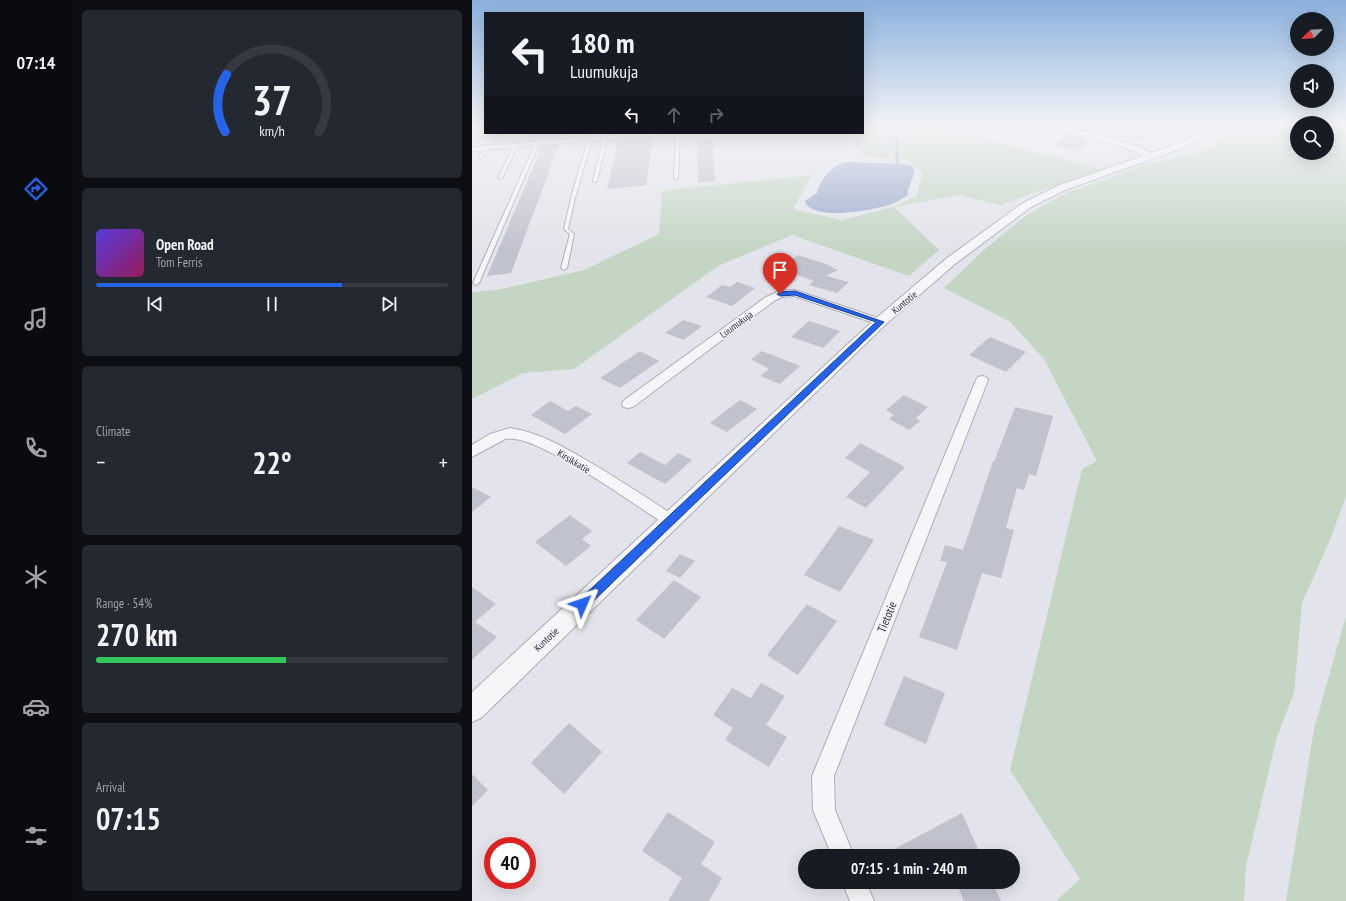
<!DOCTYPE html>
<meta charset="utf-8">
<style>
body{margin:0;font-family:"PT Sans Narrow",sans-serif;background:#242831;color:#f1f3f6;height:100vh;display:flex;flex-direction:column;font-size:15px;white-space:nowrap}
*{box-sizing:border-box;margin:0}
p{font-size:13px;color:#9ea1a6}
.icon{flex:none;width:22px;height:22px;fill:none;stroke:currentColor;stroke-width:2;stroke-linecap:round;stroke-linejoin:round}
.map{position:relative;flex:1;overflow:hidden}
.drawer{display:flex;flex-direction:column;gap:10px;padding:10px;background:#0d0f14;width:400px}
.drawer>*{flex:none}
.top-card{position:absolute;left:12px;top:12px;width:380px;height:122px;border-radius:0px;box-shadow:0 4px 16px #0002;background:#171b24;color:#f1f3f6;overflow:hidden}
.needle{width:26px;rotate:246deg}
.tools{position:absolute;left:818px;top:12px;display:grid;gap:8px}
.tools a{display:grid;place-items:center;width:44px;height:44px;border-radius:50%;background:#171b24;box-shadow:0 4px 16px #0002;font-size:20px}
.speed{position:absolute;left:12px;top:837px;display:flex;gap:8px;font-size:20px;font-weight:700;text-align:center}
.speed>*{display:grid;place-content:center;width:52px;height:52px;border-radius:50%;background:#171b24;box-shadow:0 4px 16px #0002;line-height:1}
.speed .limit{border:6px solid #d22;background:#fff;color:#111}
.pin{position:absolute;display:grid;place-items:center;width:34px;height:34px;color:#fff;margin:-41px -17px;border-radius:50% 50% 50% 0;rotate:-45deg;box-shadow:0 0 4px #0007}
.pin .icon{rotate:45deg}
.me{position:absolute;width:44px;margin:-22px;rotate:47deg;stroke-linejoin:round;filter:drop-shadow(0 0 3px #0008)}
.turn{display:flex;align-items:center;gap:14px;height:84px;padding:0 20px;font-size:18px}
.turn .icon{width:52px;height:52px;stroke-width:2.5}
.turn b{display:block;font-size:28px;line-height:34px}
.lanes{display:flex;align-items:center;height:38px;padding:0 20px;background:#0003;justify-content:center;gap:20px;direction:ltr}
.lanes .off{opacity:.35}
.big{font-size:30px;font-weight:700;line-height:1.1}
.drawer .tile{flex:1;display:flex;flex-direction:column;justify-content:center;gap:6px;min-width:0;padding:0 14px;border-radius:6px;background:#242831}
.drawer .dial{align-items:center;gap:0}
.dial svg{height:104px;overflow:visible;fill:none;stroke:#363941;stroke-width:7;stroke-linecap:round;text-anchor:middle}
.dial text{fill:#f1f3f6;stroke:none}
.song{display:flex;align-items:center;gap:12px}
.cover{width:48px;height:48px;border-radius:6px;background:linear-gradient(135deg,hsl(250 70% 55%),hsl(330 70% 35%))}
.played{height:4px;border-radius:2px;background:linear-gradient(90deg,#2563eb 70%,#363941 70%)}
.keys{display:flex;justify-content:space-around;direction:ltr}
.heat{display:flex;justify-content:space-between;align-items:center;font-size:22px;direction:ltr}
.charge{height:6px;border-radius:3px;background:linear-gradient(90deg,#34c759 54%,#363941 0)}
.trip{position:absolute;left:326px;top:849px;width:222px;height:40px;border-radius:20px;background:#171b24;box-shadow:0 4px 16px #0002;font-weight:700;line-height:40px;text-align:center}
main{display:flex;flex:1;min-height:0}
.dock{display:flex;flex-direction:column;width:72px;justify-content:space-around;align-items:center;background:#090b0e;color:#9ea1a6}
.dock .icon{width:28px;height:28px}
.dock .on{color:#2563eb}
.dock b{font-size:18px;color:#f1f3f6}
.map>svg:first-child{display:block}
.green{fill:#c4d5c4}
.water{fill:#9daacc}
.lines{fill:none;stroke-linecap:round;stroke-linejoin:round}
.stream{stroke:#9daacc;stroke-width:3}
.building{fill:#c0c2ce}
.service-casing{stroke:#acadb9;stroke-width:2}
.minor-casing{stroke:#acadb9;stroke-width:2}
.tertiary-casing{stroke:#acadb9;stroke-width:2}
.service{fill:#f6f6f9;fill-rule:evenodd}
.minor{fill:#f6f6f9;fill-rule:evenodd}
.tertiary{fill:#f6f6f9;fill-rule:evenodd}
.route{fill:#2563eb;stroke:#184099}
.labels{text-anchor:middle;stroke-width:3;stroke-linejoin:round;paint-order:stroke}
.street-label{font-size:10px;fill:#2a2e44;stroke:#f2f4f8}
.near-street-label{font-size:12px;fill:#2a2e44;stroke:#f2f4f8}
</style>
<main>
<nav class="dock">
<b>07:14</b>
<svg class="icon on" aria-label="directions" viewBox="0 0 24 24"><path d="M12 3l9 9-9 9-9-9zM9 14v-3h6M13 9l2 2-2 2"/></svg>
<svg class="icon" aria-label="music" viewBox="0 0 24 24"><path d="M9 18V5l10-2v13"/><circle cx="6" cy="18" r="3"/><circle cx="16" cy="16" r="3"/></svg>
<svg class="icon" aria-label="phone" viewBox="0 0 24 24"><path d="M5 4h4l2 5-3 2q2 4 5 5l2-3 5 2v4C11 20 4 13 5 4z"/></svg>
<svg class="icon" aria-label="climate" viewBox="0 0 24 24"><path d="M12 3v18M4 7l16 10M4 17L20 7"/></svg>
<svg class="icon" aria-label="car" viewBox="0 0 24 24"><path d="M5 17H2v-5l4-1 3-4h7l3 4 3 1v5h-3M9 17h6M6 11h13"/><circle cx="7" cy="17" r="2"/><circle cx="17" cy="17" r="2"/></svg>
<svg class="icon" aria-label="filters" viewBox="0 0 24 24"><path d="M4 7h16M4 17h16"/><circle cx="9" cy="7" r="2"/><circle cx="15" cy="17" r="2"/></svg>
</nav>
<section class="drawer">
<div class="tile dial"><svg viewBox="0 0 100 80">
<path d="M14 69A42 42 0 1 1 86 69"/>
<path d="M14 69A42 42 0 0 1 15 25" stroke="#2563eb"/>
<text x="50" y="56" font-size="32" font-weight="700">37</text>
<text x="50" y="72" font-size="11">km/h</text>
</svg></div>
<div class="tile">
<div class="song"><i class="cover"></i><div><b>Open Road</b><p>Tom Ferris</p></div></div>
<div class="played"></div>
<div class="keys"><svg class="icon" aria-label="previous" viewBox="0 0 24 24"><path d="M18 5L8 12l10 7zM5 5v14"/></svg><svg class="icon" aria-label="pause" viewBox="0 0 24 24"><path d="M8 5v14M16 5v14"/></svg><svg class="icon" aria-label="next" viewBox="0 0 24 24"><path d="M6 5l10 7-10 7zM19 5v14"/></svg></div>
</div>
<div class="tile"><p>Climate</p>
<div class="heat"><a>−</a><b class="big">22°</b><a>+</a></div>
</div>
<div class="tile"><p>Range · 54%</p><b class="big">270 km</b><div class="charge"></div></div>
<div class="tile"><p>Arrival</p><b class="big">07:15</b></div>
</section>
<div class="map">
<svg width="874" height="901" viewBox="0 0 874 901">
<rect width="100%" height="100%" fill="#e3e4eb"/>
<g class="green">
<polygon points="391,125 476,125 471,129 630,169 528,205 486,195 422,207 467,250 437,276 320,235 246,266 102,369 51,373 0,399 0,292 25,290 112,270 187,234 190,191 340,175 321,209 370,220 421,207 445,196 450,173 434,159 394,157 381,144 383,133 391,133"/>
<polygon points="766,127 825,128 825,153 855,153 855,127 874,127 874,496 858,540 830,603 822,693 805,737 774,866 772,901 584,901 608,879 538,770 610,469 625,461 572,359 537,321 472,288 513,249 553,216 592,194 673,165 719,154 743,145 750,133 756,129"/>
<polygon points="874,616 874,901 814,901 842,729"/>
</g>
<path class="water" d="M 379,162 L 433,164 L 440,166 L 443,171 L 436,190 L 436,195 C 430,199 423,203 417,205 C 401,210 338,222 333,201 L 345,193 C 347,183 356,170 366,165 C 369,163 375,162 379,162 Z"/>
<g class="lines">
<polyline class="stream" points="422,125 425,141 425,163"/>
</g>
<g class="building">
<polygon points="607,125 688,125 671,142 631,133 629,134 603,129"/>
<polygon points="57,133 92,133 90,138 53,141"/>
<polygon points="596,134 620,140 606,151 583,145"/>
<polygon points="181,137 174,185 135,189 146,140"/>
<polygon points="240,137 243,181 226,183 225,139"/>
<polygon points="87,145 39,273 15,276 68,151 65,152 67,147"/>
<polygon points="326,255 354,264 366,270 354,276 377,282 365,293 337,285 342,281 307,269"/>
<polygon points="265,282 283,288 260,306 234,297 250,285 258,287"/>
<polygon points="211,320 230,326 212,340 193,333"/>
<polygon points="337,321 368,331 351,348 319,337"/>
<polygon points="518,337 554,352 534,372 497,355"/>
<polygon points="168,351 187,361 148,388 128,378"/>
<polygon points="290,351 328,366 308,384 288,376 297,369 279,359"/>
<polygon points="432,395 456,407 444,418 448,421 437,430 417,419 422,415 414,410"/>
<polygon points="268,400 285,409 255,432 238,423"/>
<polygon points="78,401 96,411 104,406 120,414 93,434 59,415"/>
<polygon points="543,407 581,416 564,476 557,474 552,490 545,488 534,528 542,530 529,578 510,573 485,650 447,637 475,562 468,561 473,545 491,550 521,461 522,462"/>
<polygon points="388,443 433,467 394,508 374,497 398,472 373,458"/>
<polygon points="168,452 193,465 206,453 220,460 193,484 155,463"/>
<polygon points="0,487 19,497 0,512"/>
<polygon points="98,515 120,531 110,539 119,546 94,566 63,542"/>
<polygon points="367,526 402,540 368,592 332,575"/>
<polygon points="208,554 223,561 208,578 194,571"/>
<polygon points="202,580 229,597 192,639 164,620"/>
<polygon points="0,587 24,604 3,622 25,637 0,660"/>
<polygon points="335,604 365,621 326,675 295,655"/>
<polygon points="432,676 473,693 454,744 412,725"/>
<polygon points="289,683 313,696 294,725 315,737 297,767 253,740 261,728 241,715 260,688 279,698"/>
<polygon points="97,723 130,752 92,794 59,763"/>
<polygon points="0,774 16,790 0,806"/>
<polygon points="196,812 243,842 229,864 250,878 237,901 196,901 210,878 170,851"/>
<polygon points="490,813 509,856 409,856"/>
<polygon points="484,882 520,882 529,901 492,901"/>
</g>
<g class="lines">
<g class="service-casing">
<g id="service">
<polygon points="110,133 114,133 112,140 110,141 108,140"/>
<polygon points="204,133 208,133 206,178 204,179 202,178"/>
<polygon points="30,136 26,147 24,148 22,147 27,138 0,141 0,139"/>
<polygon points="132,137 135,138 125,181 123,182 121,181"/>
<polygon points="118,138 120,139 103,198 96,229 102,234 95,268 92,270 89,268 98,234 92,229 99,198 116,139"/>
<polygon points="64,142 67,143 7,283 4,285 2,284 1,283"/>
<polygon points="43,144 46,145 30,178 27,179 26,178"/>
<polygon points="14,147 17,148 10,158 8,158 7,157"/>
</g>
</g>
<g class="minor-casing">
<g id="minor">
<path d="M 565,125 C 586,125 669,142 684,156 L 680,158 L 677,158 L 650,146 Z"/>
<polygon points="161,133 190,133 186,135 0,151 0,147"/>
<polygon points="323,290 412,320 414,322 408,325 322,296 310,297 302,301 161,407 156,408 151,407 150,404 151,401 294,297 308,291"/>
<polygon points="510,376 514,377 516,380 362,776 363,810 382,856 360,856 341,810 340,776 504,380 506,377"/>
<path d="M 38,428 C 66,432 90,446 114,460 C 145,478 174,497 204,517 L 207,521 L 204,525 L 199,527 L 194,525 C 166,507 62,431 33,439 L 0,457 L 0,445 L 18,434 Z"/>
<polygon points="370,882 394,882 402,901 378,901"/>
</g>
</g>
<g class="tertiary-casing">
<polygon id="tertiary" points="728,125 737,125 728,139 719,145 593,190 559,207 483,264 413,325 9,718 0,722 0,692 403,319 475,258 551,203 585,186 713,141 722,135"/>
</g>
<use href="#service" class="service"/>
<use href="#minor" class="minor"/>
<use href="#tertiary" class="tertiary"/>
</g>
<linearGradient id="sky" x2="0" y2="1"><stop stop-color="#8ab0dd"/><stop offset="0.5" stop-color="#f2f3f6"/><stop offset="1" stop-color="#f2f3f6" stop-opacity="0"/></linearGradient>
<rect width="874" height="251" fill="url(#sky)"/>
<polygon class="route" points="323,291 412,322 114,608 110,610 106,608 105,604 106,601 404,322 323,295 308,296 305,294 308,292"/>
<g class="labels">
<g class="street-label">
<text transform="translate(432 302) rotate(-40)" y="4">Kuntotie</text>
<text transform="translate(264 324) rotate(-36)" y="4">Luumukuja</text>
<text transform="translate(102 461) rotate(31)" y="4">Kirsikkatie</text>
<text transform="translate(74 639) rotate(-43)" y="4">Kuntotie</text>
</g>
<g class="near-street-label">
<text transform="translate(415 617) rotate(-68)" y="4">Tietotie</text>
</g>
</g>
</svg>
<div class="tools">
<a><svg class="needle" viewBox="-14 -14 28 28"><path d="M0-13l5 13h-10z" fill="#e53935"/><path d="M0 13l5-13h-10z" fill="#9ea1a6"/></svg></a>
<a><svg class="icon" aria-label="sound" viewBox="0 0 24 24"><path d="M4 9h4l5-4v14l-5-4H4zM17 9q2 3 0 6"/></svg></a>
<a><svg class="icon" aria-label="search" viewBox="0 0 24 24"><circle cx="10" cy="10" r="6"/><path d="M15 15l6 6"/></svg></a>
</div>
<div class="speed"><div class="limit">40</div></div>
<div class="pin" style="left:308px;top:294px;background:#d93025"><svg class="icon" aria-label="arrive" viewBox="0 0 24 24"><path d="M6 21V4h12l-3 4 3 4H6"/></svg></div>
<svg class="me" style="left:110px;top:604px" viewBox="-20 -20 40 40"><path d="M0-17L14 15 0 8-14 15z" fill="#2563eb" stroke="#fff" stroke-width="4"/></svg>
<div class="trip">07:15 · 1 min · 240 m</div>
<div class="top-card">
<div class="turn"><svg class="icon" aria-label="left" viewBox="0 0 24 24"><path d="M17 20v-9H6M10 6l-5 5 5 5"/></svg><div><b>180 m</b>Luumukuja</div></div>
<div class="lanes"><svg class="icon" aria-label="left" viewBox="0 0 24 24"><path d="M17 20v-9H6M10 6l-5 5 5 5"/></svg><svg class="icon off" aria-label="ahead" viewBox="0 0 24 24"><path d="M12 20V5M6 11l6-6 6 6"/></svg><svg class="icon off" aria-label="right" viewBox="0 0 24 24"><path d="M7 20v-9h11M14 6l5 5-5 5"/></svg></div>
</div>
</div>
</main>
